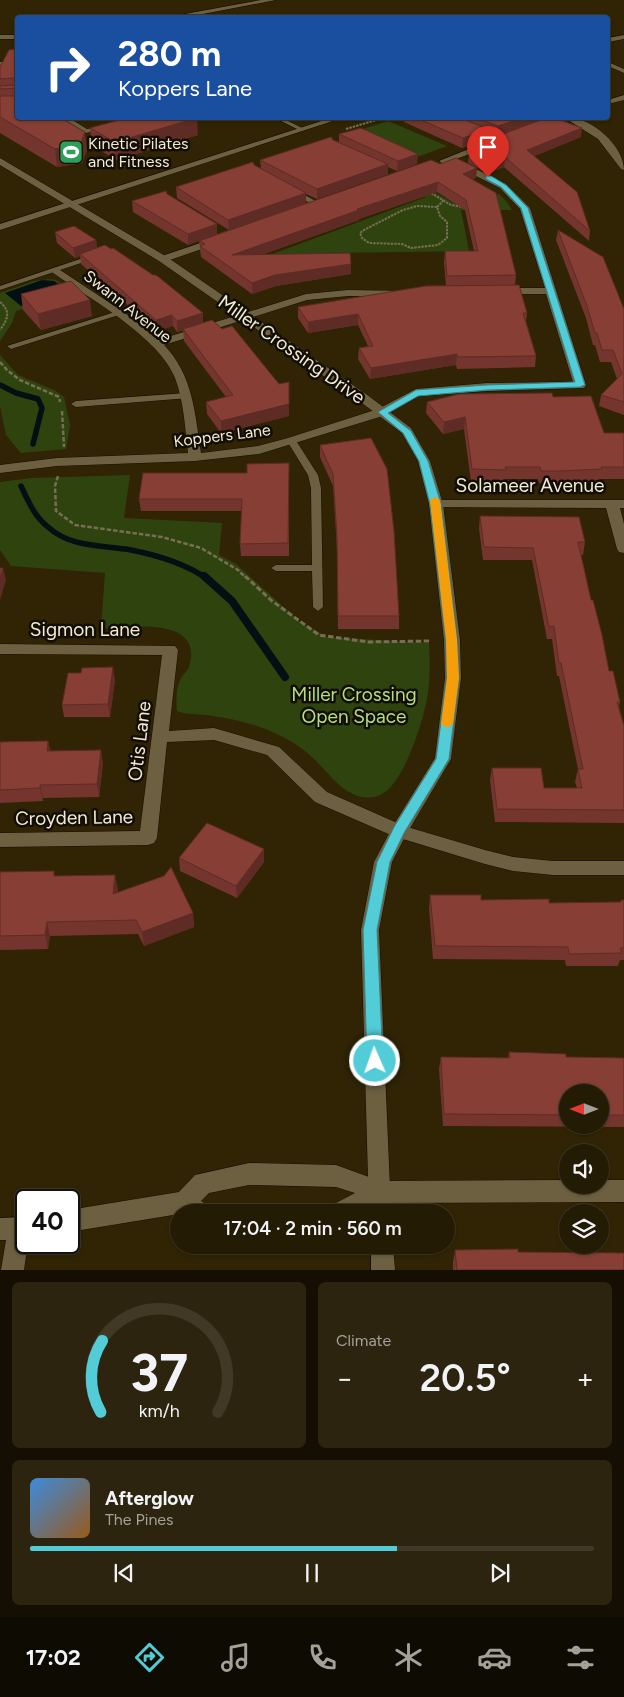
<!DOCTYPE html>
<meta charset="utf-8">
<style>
body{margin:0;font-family:Figtree,sans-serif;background:#2c240e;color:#f1f3f6;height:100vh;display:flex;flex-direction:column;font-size:19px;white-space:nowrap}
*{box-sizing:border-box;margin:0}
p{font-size:16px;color:#a3a19a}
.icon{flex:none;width:28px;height:28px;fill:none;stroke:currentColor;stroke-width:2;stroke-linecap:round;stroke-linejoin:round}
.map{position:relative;height:1270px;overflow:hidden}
.panel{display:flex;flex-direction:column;gap:12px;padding:12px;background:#140f02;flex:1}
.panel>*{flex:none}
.top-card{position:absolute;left:15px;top:15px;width:595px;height:105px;border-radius:5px;box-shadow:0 1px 4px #0004,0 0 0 1px #413926;background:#1a4fa0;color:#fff;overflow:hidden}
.needle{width:32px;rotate:270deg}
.controls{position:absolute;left:559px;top:1084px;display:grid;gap:10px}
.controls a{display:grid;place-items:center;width:50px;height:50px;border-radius:50%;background:#241b04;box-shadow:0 1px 4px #0004,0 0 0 1px #413926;font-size:25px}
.speed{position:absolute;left:15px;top:1189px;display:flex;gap:10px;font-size:25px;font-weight:700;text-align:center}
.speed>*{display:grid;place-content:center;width:65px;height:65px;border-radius:50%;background:#241b04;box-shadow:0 1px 4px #0004,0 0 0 1px #413926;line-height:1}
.speed .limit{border:2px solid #111;border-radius:8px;background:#fff;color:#111}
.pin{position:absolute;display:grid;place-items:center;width:42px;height:42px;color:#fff;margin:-51px -21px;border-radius:50% 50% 50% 0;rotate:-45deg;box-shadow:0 0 5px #0007}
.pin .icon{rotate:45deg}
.me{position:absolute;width:55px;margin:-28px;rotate:358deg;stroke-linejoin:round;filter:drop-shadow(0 0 4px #0008)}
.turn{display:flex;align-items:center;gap:18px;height:105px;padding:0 20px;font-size:22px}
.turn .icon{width:65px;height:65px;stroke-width:2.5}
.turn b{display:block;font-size:35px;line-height:42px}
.big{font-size:38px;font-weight:600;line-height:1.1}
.panel .widget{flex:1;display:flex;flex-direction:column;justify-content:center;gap:8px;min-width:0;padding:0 18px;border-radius:8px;background:#2c240e}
.panel .dial{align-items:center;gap:0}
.dial svg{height:130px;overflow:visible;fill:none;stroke:#413926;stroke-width:7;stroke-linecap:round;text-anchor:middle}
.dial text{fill:#f1f3f6;stroke:none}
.song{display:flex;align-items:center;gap:15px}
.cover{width:60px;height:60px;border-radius:8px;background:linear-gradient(135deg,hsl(210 70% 55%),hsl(30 70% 35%))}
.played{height:5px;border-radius:2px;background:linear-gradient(90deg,#52ccd6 65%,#413926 65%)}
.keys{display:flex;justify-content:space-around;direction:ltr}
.heat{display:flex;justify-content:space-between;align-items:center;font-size:28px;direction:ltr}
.panel .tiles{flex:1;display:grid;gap:12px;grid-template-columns:1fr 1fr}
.widget:last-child{grid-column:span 2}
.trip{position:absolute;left:170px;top:1204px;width:285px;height:50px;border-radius:25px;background:#241b04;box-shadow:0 1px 4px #0004,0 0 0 1px #413926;font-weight:600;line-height:50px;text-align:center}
.tab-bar{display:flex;height:80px;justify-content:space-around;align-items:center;background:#0e0b02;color:#a3a19a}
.tab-bar .icon{width:35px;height:35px}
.tab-bar .on{color:#52ccd6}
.tab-bar b{font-size:22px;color:#f1f3f6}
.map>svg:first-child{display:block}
.green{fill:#2f430e}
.water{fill:#040f13}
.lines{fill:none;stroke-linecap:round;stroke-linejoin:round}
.stream-far1{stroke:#040f13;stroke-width:5.5}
.stream{stroke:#040f13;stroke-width:8}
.service-casing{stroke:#160d00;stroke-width:1}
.minor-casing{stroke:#160d00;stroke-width:1}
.tertiary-casing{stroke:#160d00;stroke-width:1}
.secondary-casing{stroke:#160d00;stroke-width:1}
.path-far2{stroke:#786e53;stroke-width:2;stroke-dasharray:2.5 1;stroke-linecap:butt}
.path-far1{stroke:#786e53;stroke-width:2.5;stroke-dasharray:4.5 2;stroke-linecap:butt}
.path{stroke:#786e53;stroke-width:3;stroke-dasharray:5.5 2.5;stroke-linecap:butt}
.service{fill:#6d6041;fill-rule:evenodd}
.minor{fill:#6d6041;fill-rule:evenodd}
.tertiary{fill:#6d6041;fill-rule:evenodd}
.secondary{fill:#6d6041;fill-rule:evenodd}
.wall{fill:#74352e;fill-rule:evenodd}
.shaded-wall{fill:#5e2b25}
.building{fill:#873e35;stroke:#5e2b25}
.route{fill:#52ccd6;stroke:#35858b}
.slow{fill:#f59e0b}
.labels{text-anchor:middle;stroke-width:5;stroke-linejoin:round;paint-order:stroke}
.far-poi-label{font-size:16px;fill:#f1ead8;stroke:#130e04;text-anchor:start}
.far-street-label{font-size:16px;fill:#f1ead8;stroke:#130e04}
.street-label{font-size:19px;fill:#f1ead8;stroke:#130e04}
.park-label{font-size:19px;fill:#b5de7e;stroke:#130e04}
</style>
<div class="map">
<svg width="624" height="1270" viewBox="0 0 624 1270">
<rect width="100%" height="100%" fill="#302405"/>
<g class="green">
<polygon points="388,121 447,146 420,156 410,155 357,131"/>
<polygon points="408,177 459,206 499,194 507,202 512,210 461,210 469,251 330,253 288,257 239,268 216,275 426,197 394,182"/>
<polygon points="49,279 56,280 75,292 16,311 12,323 0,341 0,293 34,281"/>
<polygon points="0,355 18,375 54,390 64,397 70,425 66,449 21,453 6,435 0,406"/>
<path d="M 130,475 L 124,518 L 222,523 L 219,555 L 236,564 L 298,620 L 327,637 L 429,643 C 430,660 430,676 428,692 C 425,717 406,777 385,792 C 376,799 362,799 353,794 C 338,787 330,775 319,764 C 309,753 297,744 283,737 C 259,724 233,719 207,715 C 196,714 187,715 177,711 C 176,701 176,689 180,680 C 182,675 187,672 189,667 C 205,615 128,627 101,629 L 105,573 L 11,566 L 0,550 L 0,482 L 32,478 Z"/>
</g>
<polygon class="water" points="42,280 54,281 66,289 62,293 21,306 5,293"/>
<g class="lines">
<g class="stream-far1">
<polyline points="0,385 16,393 38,399 42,408 33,444"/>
<path d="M 21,486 C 28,501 35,517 48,527 C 71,548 102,545 131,550 C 156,555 184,563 206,578"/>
</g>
<polyline class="stream" points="204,576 232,601 285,677"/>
<g class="service-casing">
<g id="service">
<polygon points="18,59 18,63 0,66 0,62"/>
<polygon points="608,62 624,69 624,73 608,66"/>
<polygon points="62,118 69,118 87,129 104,126 107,128 86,133"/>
<polygon points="275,118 282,118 304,129 299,130"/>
<polygon points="290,189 294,189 323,205 316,207 290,191"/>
<polygon points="92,255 99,257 0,290 0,286"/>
<polygon points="115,312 122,314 14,348 11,349 7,346"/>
<polygon points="186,393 190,396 189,398 76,407 71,404 76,401"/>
<polygon points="292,438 295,439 318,475 321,488 323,607 318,611 313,607 312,571 276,571 271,568 276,565 312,565 311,488 308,475 287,441"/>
</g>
</g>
<g class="minor-casing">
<g id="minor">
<polygon points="624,95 624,100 608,104 608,100"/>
<path d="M 565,118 C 589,115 624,145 624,170 L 621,169 L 598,139 Z"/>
<path d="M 494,139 L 497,140 L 497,144 L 456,159 L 506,184 L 530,208 L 586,385 L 584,388 L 487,391 L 419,396 L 386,415 L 259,454 L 195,461 L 57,466 L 0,473 L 0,465 L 57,458 L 188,453 C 185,428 184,402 175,378 C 160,338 88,297 53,273 L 52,271 L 57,268 L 125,313 L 158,340 L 306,294 L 348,290 L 407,291 L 408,293 L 407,295 L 403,296 L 348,296 L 307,300 L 164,345 C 193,375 195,413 201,453 L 258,446 L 288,438 L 378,409 L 416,389 L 487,383 L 573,382 L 546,294 L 501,294 L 496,291 L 501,288 L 545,288 L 520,209 L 500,188 L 448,162 L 443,164 L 439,161 Z"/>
<polygon points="218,237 223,240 222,242 167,261 159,261 158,259 159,257"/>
<polygon points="436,500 624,500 624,508 620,508 624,524 624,553 619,552 617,549 606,508 431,507 429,504 431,501"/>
<polygon points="0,644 175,646 178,650 169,731 214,728 279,747 327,792 404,826 485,850 513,857 553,861 624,861 624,875 553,875 513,871 485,864 393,836 315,802 267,755 214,740 167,742 157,838 154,843 148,845 0,847 0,833 140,831 162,655 0,654"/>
<polygon points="249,1163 336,1165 380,1181 568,1180 568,1185 600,1185 600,1180 624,1180 624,1202 382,1203 364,1212 331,1212 334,1204 355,1193 336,1187 249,1185 209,1193 201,1201 206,1204 209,1212 179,1212 179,1214 69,1232 69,1210 179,1192 195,1175"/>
<polygon points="26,1217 26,1242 28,1242 24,1270 1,1270 6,1240 0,1240 0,1218"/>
</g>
</g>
<g class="tertiary-casing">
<g id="tertiary">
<polygon points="261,0 276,0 182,18 163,18"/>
<rect x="0" y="35" width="18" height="4"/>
<polygon points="0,158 167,257 366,394 411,428 430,461 443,504 460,640 461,678 451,759 406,835 392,862 379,930 391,1212 369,1212 361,930 374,862 393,826 435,758 445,678 444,640 429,504 418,461 402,433 358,400 159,261 0,165"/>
<polygon points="371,1245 393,1245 395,1270 371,1270"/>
</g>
</g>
<g class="secondary-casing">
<g id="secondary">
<polygon points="624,35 624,39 608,42 608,38"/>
<polygon points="331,118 342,118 0,230 0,224"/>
</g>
</g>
<g class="path-far2">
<polyline points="346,129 383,118"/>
<polyline points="431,193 451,205 463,207"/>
<polygon points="417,206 437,207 440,216 447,222 447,238 438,245 411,248 402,244 369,243 362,238 360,233 364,230 403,210"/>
<polyline points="437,207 444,200"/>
<path d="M 0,302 C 11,311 8,319 0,330"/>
</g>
<g class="path-far1">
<polyline points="0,362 7,370 20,380 59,397 60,402"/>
<polyline points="62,411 64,447"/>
<polyline points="58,476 55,486 56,511 75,525 162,537 201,548 238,570 246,578"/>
</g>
<polyline class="path" points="245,576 272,601 319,635 368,642 429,641"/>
<use href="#service" class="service"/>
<use href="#minor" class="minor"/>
<use href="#tertiary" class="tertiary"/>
<use href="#secondary" class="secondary"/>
</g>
<g class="wall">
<polygon points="18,49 18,118 87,150 82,163 57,167 0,133 0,67"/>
<polygon points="405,118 539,118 538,121 581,137 534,156 590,231 589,241 504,167 488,173 468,163 469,153 475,151 476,144 497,136 488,132 488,139 462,148 404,122"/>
<polygon points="90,128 198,135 117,160 92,146"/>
<polygon points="339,134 417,164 397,171 388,167 388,174 317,199 306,194 306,203 440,164 477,168 476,178 473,179 516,275 515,285 527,313 526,321 536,356 535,367 457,369 456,365 370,379 358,359 359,348 368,346 358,325 308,333 298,318 298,307 446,286 444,262 445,251 474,251 465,210 437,192 359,219 359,220 264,254 351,264 351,274 276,286 252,294 201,257 199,241 188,245 133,212 132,201 167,194 217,224 217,234 229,230 177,198 176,187 254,165 261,168 260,160 333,140 339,142"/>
<polygon points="558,230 624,309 624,415 599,406 601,395 617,379 611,362 600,362 595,345 593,345 586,318 556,240"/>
<polygon points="55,232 96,240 97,248 203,313 203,323 289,416 221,433 207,414 206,402 226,397 184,341 183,330 177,332 173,326 157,331 81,264 80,256 75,258 57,243"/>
<polygon points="21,294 92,316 41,330 23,310"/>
<polygon points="553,397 604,433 624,433 624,479 600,479 599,481 558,483 539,483 538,479 505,479 504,482 471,482 464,429 443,434 426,413 427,402"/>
<polygon points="320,445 399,616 399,629 338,629 337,550 333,486 320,457"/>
<polygon points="289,463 289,556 241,556 240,544 242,511 141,511 139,499"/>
<polygon points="480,516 585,542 583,555 581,555 591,600 609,671 620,702 619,706 624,726 624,823 495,822 490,780 492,768 544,788 577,788 575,782 578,769 559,676 557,676 552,639 547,639 532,560 483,560 479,528"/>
<polygon points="115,680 110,717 64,717 62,705"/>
<polygon points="48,741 50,751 103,763 99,797 43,798 43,801 0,803 0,742"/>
<polygon points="179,858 264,862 237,898 180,871"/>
<polygon points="0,872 55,876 118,889 117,893 193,913 194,927 144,946 138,934 50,936 48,949 0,950"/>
<polygon points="430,895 481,900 549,903 621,902 621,900 624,900 624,960 620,960 618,966 566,966 565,960 433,959 429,908"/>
<path d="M 509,1052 L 566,1057 L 624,1058 L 624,1127 L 443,1126 L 439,1069 L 441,1057 L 508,1058 ZM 568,1092 L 600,1092 L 600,1125 L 568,1125 Z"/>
<polygon points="455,1250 518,1252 624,1270 453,1270 453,1262"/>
</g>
<g class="shaded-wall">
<polygon points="197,118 198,135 117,160 115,142"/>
<polygon points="522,118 539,118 538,121 497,136 498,126"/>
<polygon points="582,128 581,137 525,160 527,150"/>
<polygon points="488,129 488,139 462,148 463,138"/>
<polygon points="85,132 87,150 82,163 57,167 55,149"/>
<polygon points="418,154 417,164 397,171 398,161"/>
<polygon points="505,157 504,167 488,173 489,163"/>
<polygon points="388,164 388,174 317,199 317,189"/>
<polygon points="477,168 476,178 462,184 463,174"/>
<polygon points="438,182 437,192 359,219 359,220 233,265 232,255 357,209"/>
<polygon points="306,193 306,203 229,230 228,220"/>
<polygon points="217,224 217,234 188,245 188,234"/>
<polygon points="96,240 98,251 80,254 80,256 75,258 73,248"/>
<polygon points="351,264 351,274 276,286 252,294 252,283 275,275"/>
<polygon points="90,300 92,316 41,330 38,314"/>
<polygon points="203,313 203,324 177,332 177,321"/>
<polygon points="358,314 358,325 308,333 308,322"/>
<polygon points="172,315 173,326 157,331 156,320"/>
<polygon points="457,354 456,365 370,379 371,368"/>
<polygon points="289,382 289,416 221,433 221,421"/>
<polygon points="465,417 464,429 443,434 444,422"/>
<polygon points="3,568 6,580 0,600 0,579"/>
<polygon points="113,667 115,680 110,717 108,704"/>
<polygon points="48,741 51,753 47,751"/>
<polygon points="101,750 103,763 99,797 97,784"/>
<polygon points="40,785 43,798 43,801 40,788"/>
<polygon points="264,849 264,862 237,898 236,886"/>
<polygon points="115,875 118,889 116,908 113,894"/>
<polygon points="193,913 194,927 144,946 142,932"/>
<polygon points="47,922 50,936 48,949 45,935"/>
</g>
<g class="building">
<polygon points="18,49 18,118 61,118 85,132 80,145 55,149 0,117 0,96 16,96 17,88 0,89 0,86 17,85 17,80 15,78 0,79 0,67 9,50"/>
<polygon points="127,118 197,118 115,142 90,128"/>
<polygon points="416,118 460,118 488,129 463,138"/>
<polygon points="477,118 522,118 498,126"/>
<polygon points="546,118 555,118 582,128 527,150 577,192 590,231 505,157 489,163 469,153 484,147 476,144"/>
<polygon points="361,128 418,154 398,161 339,134"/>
<polygon points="331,137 333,140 388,164 317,189 260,160"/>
<polygon points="456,158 477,168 463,174 496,193 516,275 447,276 445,251 478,251 466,200 438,182 357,209 359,210 232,255 350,253 351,264 275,275 252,283 200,246 205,244 199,241 431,160 440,164"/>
<polygon points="253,162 254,165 306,193 228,220 176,187"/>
<polygon points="166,191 167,194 217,224 188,234 132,201"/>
<polygon points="74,226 96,240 73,248 55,232"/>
<polygon points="558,230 603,257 624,309 624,402 601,395 622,374 613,350 602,350 597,333 595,333 587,306"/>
<polygon points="105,245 111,249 113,248 153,275 156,275 203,313 177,321 172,315 156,320 80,254"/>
<polygon points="71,281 90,300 38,314 21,294"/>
<polygon points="519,285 527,313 523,313 536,356 458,357 457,354 371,368 359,348 373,346 358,314 308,322 298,307 426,286"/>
<polygon points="212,320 222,329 232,326 279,384 289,382 289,404 221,421 206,402 233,395 183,329"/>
<polygon points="552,393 553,397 591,396 604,433 624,433 624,467 601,467 602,469 560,471 541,471 540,467 505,467 506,470 472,469 465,417 444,422 427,402 459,394"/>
<polygon points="371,438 387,469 394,531 399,616 338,616 337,537 333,474 320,445"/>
<polygon points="289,463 288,543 240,544 242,499 139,499 143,473 247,473 247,464"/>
<polygon points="480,516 579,517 585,542 578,542 591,600 593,600 602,635 609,671 613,671 620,702 617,702 624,726 624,810 497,809 492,768 541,768 544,788 582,788 578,769 583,769 561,663 559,663 554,626 549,627 533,548 484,547"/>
<polygon points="0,568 3,568 0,579"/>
<polygon points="113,667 108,704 62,705 68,673 81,673 82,668"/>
<polygon points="48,741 47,751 101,750 97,784 40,785 40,788 0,790 0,742"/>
<polygon points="207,823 264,849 236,886 179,858"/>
<polygon points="171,867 193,913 142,932 136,920 47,922 45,935 0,936 0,872 54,871 54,876 115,875 113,894 164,876"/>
<polygon points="430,895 481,895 481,900 549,899 549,903 621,902 621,900 624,900 624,948 620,948 622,953 569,954 568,947 435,946"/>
<polygon points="509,1052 566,1054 566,1057 624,1058 624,1115 600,1115 600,1092 568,1092 568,1115 444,1114 441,1057 510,1058"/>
<polygon points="518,1249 518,1252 624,1253 624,1270 457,1270 455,1250"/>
</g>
<polygon class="route" points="486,176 491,176 506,185 528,208 585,385 580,387 487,390 418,396 388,413 411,431 428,461 441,504 457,640 459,678 449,759 404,833 390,862 377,930 383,1061 380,1066 375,1068 369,1066 367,1061 363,930 377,862 394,827 436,759 447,678 446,640 430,504 419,461 403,433 378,412 416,390 487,385 575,382 521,208 501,187 486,179"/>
<polygon class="slow" points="435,497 440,500 457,640 459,678 453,724 447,728 441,724 447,678 446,640 430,500"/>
<defs>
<g id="stadium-square" transform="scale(1.25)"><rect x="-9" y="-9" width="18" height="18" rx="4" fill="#2e9e5b" stroke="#130e04"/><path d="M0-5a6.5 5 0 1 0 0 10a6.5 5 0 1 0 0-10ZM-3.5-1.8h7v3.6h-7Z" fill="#fff"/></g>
</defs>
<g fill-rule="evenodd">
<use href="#stadium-square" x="71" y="152"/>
</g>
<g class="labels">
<g class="far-poi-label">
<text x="88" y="149">Kinetic Pilates<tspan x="88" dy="18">and Fitness</tspan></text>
</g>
<g class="far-street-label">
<text transform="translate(128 306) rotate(38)" y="6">Swann Avenue</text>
<text transform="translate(222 435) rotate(-7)" y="6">Koppers Lane</text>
</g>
<g class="street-label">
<text transform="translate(292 349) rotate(35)" y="7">Miller Crossing Drive</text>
<text x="530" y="492">Solameer Avenue</text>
<text x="85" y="636">Sigmon Lane</text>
<text transform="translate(139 741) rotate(-83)" y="7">Otis Lane</text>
<text transform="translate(74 817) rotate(-1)" y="7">Croyden Lane</text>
</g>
<g class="park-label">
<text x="354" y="701">Miller Crossing<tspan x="354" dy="22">Open Space</tspan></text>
</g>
</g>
</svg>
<div class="controls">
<a><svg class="needle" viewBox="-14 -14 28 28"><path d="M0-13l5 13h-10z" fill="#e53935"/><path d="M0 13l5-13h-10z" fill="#a3a19a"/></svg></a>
<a><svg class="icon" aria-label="sound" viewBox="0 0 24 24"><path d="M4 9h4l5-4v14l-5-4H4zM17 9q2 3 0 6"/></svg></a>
<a><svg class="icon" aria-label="layers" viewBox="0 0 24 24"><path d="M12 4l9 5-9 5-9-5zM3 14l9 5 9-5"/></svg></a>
</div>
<div class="speed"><div class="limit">40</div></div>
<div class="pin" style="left:488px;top:177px;background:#d93025"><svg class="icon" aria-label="arrive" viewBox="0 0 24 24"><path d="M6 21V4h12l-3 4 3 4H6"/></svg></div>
<svg class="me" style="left:375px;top:1061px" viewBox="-20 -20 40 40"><circle r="17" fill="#52ccd6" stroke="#fff" stroke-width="3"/><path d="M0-11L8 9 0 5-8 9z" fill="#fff"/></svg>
<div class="trip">17:04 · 2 min · 560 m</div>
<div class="top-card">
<div class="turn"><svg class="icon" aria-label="right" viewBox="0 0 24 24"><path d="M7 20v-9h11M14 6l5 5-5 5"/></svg><div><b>280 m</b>Koppers Lane</div></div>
</div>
</div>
<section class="panel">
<div class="tiles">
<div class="widget dial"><svg viewBox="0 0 100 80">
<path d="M14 69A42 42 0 1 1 86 69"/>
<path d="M14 69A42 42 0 0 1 15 25" stroke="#52ccd6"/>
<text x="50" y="56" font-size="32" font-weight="700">37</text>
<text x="50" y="72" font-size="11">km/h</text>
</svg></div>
<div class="widget"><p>Climate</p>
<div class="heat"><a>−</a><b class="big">20.5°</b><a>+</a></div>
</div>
<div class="widget">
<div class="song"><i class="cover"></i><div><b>Afterglow</b><p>The Pines</p></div></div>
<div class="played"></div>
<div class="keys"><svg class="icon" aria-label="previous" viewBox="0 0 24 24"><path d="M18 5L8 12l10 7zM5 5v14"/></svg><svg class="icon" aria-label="pause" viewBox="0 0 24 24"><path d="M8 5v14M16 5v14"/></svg><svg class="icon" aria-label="next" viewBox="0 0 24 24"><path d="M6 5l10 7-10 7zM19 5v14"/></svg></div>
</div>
</div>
</section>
<nav class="tab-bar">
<b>17:02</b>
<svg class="icon on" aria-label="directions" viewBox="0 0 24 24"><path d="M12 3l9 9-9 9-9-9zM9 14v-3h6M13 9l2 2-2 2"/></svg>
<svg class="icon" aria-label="music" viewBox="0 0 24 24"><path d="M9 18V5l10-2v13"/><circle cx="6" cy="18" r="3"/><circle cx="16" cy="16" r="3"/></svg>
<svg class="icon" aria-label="phone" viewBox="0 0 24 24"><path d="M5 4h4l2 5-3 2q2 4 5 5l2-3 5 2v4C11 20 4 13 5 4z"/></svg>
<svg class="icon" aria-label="climate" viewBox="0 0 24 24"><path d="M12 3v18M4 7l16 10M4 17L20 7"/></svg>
<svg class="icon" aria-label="car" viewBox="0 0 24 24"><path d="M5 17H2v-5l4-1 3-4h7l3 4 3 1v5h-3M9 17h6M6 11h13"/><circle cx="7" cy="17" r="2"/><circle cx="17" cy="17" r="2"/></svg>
<svg class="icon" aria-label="filters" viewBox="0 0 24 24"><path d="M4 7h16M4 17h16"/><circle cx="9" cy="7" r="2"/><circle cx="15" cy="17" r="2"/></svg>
</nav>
